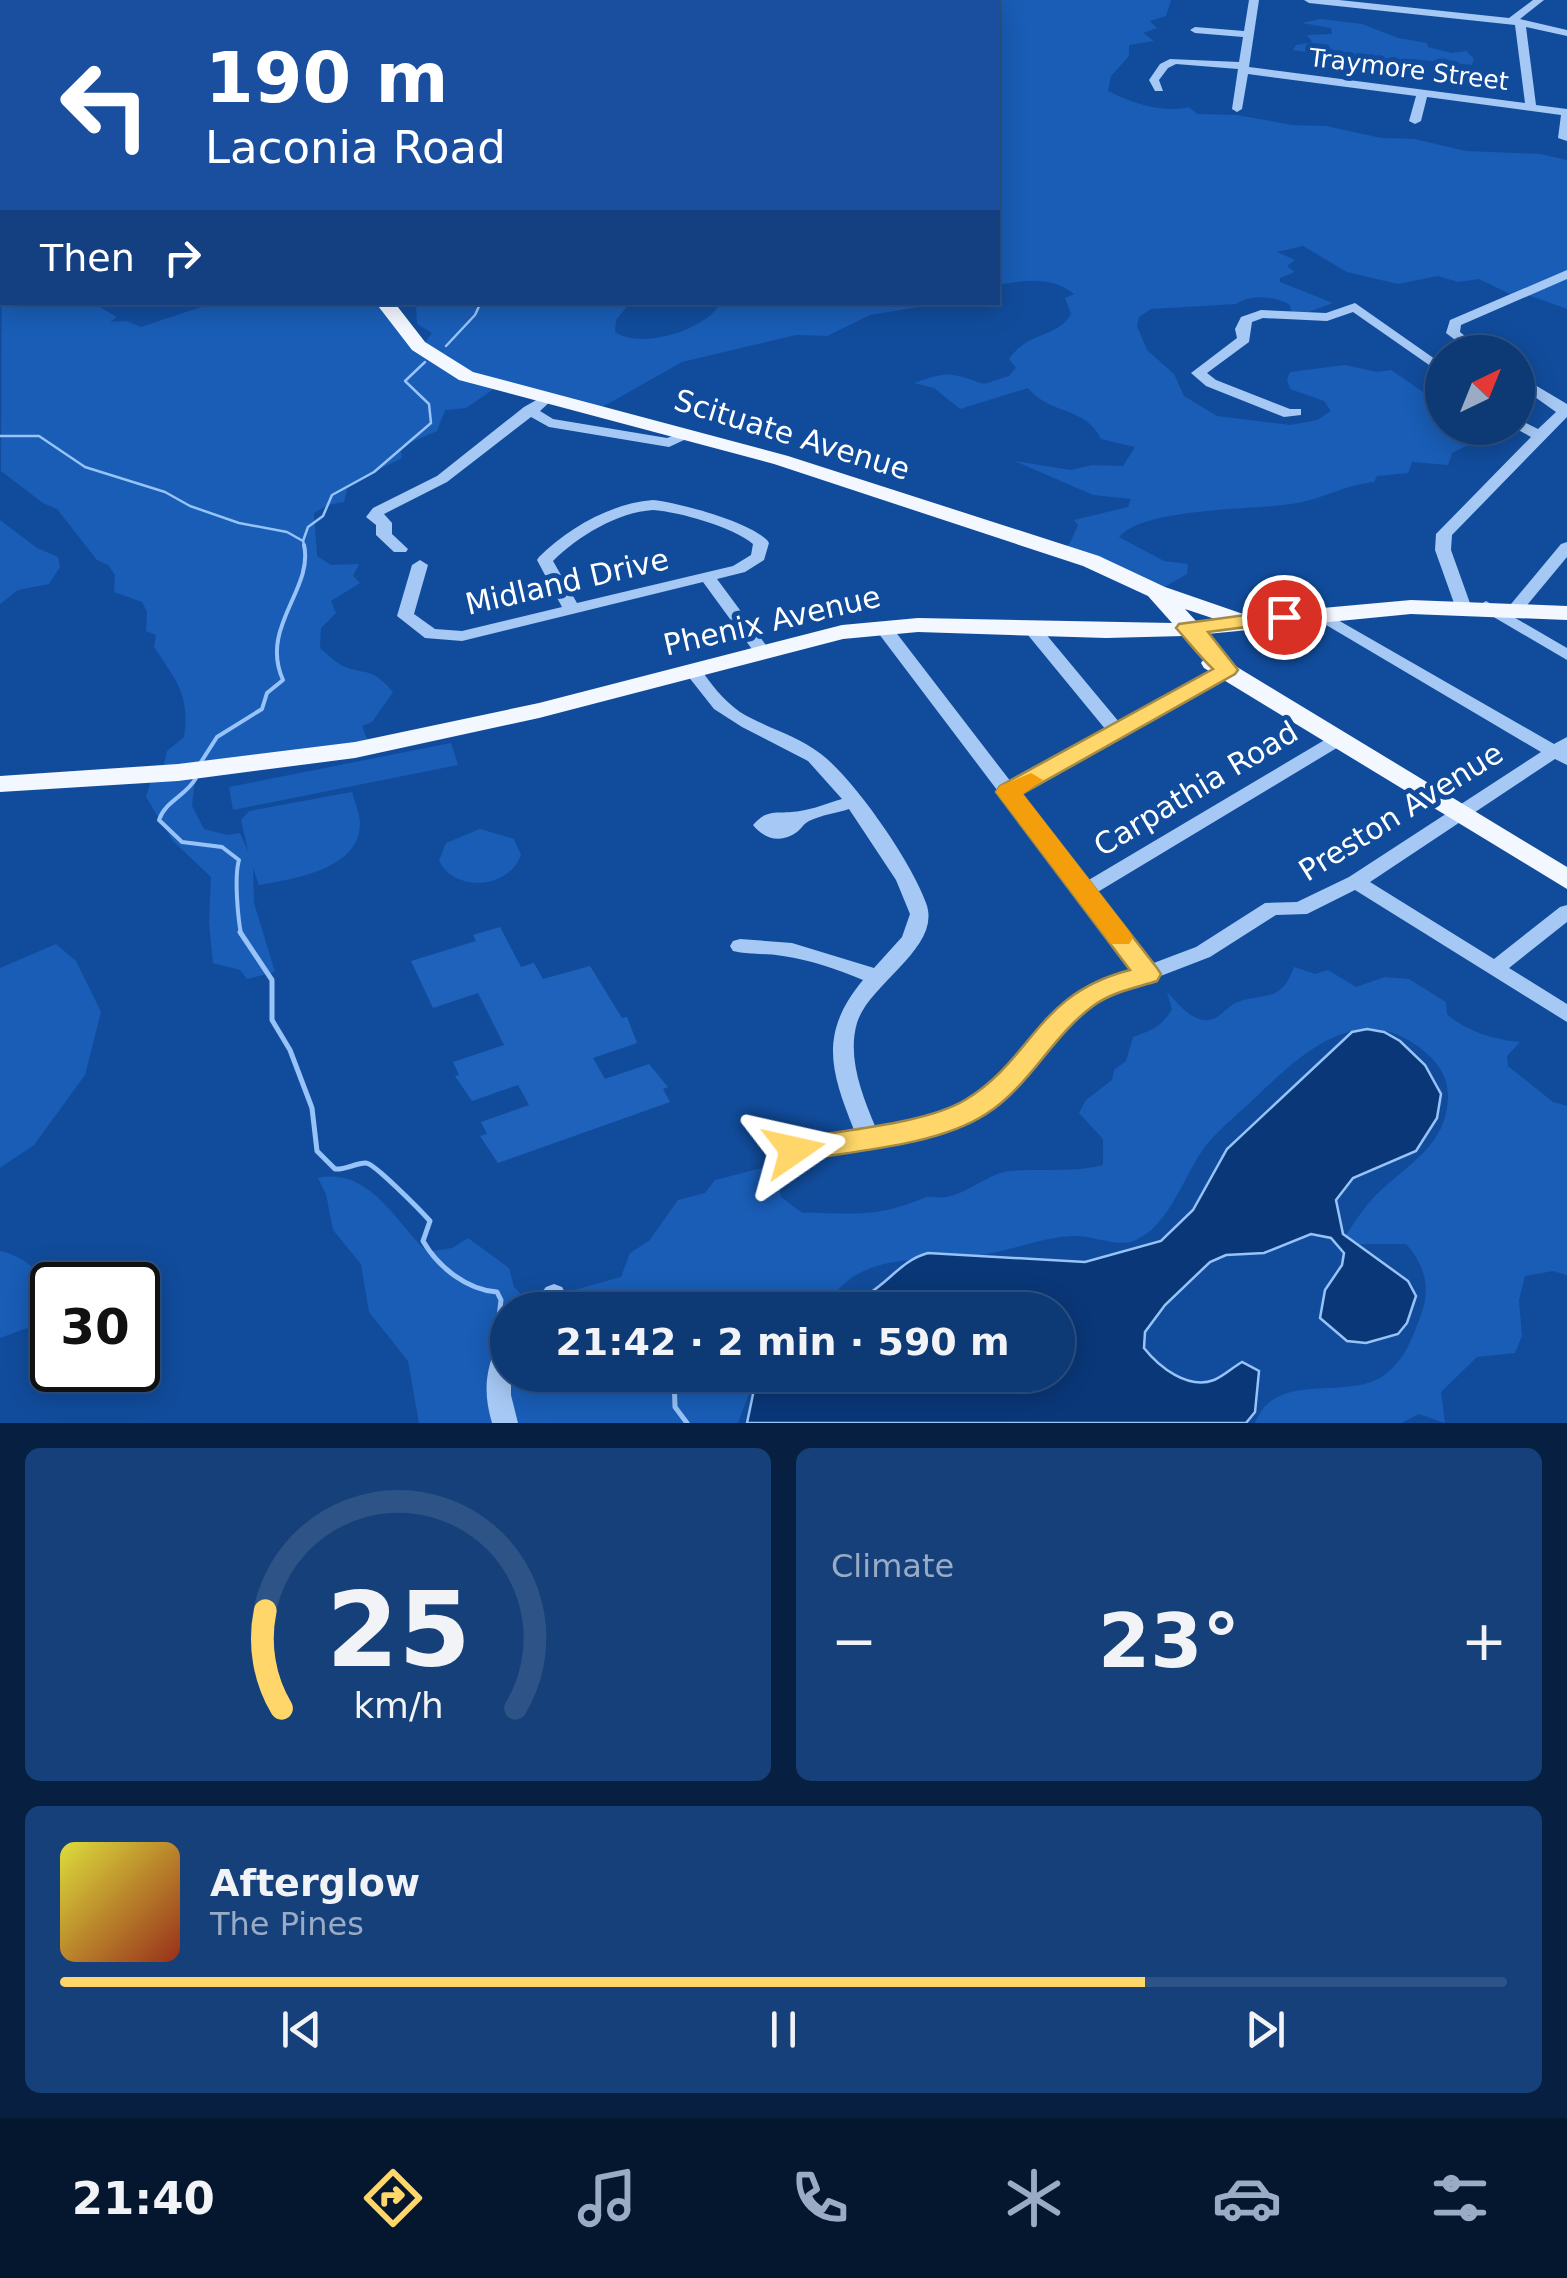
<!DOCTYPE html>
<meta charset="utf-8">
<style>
body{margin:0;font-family:"DejaVu Sans",sans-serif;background:#16407a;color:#f1f3f6;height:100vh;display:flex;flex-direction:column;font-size:38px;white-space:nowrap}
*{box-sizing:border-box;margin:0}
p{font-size:32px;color:#9aacc5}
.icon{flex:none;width:55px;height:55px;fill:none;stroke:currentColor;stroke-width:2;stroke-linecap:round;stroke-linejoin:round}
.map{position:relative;height:1423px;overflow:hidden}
.details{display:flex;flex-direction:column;gap:25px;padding:25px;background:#071f40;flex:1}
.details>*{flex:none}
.hud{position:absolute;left:0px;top:0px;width:1000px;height:305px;box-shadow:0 5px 25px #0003,0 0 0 2px #2d5387;background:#1a4fa0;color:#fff;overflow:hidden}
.needle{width:65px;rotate:43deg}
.buttons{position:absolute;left:1425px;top:335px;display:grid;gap:20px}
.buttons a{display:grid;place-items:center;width:110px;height:110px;border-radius:50%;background:#0d3975;box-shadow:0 5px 25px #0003,0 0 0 2px #2d5387;font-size:50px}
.speed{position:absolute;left:30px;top:1262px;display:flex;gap:20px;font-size:50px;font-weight:700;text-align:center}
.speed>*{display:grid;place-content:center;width:130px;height:130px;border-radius:50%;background:#0d3975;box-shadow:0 5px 25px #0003,0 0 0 2px #2d5387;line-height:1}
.speed .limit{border:5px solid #111;border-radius:15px;background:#fff;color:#111}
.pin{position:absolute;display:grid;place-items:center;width:85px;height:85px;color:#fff;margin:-42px;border:5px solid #fff;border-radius:50%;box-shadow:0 2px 10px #0007}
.me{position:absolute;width:110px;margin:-55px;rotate:79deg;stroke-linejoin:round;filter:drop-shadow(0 0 8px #0008)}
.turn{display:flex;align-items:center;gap:35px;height:210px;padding:0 40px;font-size:45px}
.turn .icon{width:130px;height:130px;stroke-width:2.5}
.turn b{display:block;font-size:70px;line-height:85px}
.then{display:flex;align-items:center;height:95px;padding:0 40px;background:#0003;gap:20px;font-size:38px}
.big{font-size:75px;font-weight:700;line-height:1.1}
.details .tile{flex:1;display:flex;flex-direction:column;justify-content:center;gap:15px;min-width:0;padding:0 35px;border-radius:15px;background:#16407a}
.details .dial{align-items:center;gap:0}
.dial svg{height:260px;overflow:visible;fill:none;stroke:#2d5387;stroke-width:7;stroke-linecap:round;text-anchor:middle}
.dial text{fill:#f1f3f6;stroke:none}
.song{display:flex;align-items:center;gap:30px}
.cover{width:120px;height:120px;border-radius:15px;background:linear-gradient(135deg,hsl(60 70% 55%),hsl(10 70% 35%))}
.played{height:10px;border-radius:5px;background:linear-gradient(90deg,#ffd669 75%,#2d5387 75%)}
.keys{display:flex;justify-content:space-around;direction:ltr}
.heat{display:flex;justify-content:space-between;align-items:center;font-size:55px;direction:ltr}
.details .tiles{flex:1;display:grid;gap:25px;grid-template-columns:1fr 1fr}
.tile:last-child{grid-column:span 2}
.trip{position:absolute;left:490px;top:1292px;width:585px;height:100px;border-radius:50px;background:#0d3975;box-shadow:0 5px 25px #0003,0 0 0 2px #2d5387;font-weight:700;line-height:100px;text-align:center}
.menu{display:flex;height:160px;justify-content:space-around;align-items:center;background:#05172f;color:#9aacc5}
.menu .icon{width:70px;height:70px}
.menu .on{color:#ffd669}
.menu b{font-size:45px;color:#f1f3f6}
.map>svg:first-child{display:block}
.green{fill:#195db6}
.water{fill:#0a3778;stroke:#97c3f8;stroke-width:2.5}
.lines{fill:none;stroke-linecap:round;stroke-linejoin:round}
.stream-far2{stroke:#97c3f8;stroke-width:2.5}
.stream-far1{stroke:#97c3f8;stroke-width:4}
.stream{stroke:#97c3f8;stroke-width:5}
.building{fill:#1f62bb}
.minor{fill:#a6c8f4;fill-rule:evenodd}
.major{fill:#f3f7ff;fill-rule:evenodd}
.route{fill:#ffd669;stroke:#a68b44;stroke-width:2.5}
.slow{fill:#f59e0b}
.labels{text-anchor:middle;stroke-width:10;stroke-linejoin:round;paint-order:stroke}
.far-street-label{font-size:25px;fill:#fff;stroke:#114c9c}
.street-label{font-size:30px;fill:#fff;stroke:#114c9c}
</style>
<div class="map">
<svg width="1567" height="1423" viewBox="0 0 1567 1423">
<rect width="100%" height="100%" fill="#114c9c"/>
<g class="green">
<path d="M 842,0 L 1171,0 L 1166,16 L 1150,21 L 1157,28 L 1143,33 L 1154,41 L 1129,45 L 1129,56 L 1111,76 L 1108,91 C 1130,102 1162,114 1189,107 L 1197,114 L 1237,115 L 1292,125 L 1326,126 L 1381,138 L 1414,139 L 1466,151 L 1540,154 L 1567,160 L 1567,309 L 1528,295 L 1512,295 L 1479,279 L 1458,282 L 1438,276 L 1398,284 L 1347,272 L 1303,246 L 1277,252 L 1295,260 L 1287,266 L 1295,272 L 1280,278 L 1280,282 L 1333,303 L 1292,318 L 1290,305 C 1275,296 1250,294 1236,304 L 1151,309 L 1139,317 L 1137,326 L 1147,350 L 1174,374 L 1184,396 L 1217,416 L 1291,425 L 1317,420 L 1331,411 L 1324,401 L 1290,389 L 1287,379 L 1290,372 L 1345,365 L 1377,372 L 1391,370 L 1432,398 L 1430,407 L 1442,415 L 1442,428 L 1479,428 L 1471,436 L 1477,441 L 1452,453 L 1448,465 L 1412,462 L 1408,473 L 1377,476 L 1374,482 C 1343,485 1319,501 1291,504 C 1250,510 1143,508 1119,537 L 1164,561 L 1188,564 L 1187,574 L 1156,592 L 1061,551 L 1070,543 L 1078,525 L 1074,520 L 1128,507 L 1131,499 L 1093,495 L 1015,461 L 1071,470 L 1092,465 L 1123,466 L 1135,447 L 1101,439 C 1087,407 1048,414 1028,388 L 960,409 L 934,388 L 914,383 C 951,370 950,373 984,384 L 1009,376 L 1016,368 L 1009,359 C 1028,331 1058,338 1071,314 L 1065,298 L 1074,294 C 1052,276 1025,280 998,285 L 998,2 Z"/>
<polygon points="1321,19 1362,24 1398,38 1427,43 1428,47 1452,53 1466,51 1474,59 1472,65 1412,59 1395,69 1360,61 1321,61 1314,53 1293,50 1296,45 1312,42 1307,35 1332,34 1331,28 1302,23"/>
<path d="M 2,243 L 2,302 L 93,303 L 117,317 L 110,322 L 127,321 L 141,327 L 213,303 L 385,303 L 421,348 L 432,333 L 417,324 L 416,305 L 427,303 L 630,303 L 616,320 L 615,332 C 641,350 707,330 720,303 L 943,303 L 870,315 L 827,336 L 796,335 L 682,362 L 597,410 L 497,387 L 466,408 L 445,410 L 437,431 L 400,447 L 402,458 L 348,485 L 344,502 L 328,505 L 314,513 L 317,556 L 331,565 L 359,564 L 353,576 L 360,583 L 331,601 L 336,613 L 321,628 L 320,648 C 326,653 334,661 341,665 C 366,677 369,664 393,692 L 372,722 L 362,726 L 370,747 L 196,771 L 192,806 L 204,829 L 228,835 L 240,833 L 248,851 L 241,820 L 249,811 L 352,792 C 354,801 360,813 360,823 C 360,870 292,879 259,885 L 253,868 L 254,903 L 275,972 L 247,979 L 240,970 L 213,963 L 209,922 L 211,877 L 173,841 L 146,797 L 153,774 L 162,772 L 167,751 L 184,737 C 190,694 177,682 154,647 L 156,635 L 146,631 L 147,612 L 142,602 L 114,592 L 115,575 L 108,565 L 97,560 L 57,509 L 43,503 L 1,471 Z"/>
<polygon points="0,520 37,548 58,557 60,567 49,584 18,590 0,604"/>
<polygon points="451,743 458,765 233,810 229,787"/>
<path d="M 480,829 L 514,839 L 521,855 C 509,889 455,893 439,861 L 446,843 Z"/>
<polygon points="56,944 76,961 101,1012 85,1075 34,1145 0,1168 0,968"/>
<path d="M 1294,967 L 1315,974 L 1328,970 L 1356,987 L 1385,977 L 1409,979 L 1446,1002 L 1447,1014 C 1465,1031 1495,1040 1520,1042 L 1507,1056 L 1508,1066 L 1553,1102 L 1567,1106 L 1567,1275 L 1553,1271 L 1525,1276 L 1519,1300 L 1522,1336 L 1515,1353 L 1477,1357 L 1441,1392 L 1445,1423 L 1419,1414 L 1401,1423 L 1255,1423 C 1276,1368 1349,1403 1386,1374 C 1406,1358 1412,1338 1421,1315 C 1431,1288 1425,1265 1406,1244 L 1357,1244 L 1345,1237 C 1354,1223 1362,1210 1375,1196 C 1407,1164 1447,1146 1448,1097 C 1448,1077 1439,1064 1425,1052 C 1361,997 1303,1052 1256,1097 C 1240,1112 1222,1127 1207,1144 C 1184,1173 1171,1224 1136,1240 C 1118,1248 1095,1236 1076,1236 C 1046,1236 1016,1249 987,1254 C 930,1263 854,1247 825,1310 L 508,1310 L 508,1375 L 756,1375 L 738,1423 L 419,1423 L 408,1361 L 369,1312 L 361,1264 L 333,1230 L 326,1194 L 318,1178 C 369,1167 396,1222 427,1252 L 452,1248 L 468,1238 L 509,1268 L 514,1287 L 536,1309 L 556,1295 L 621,1277 L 630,1253 L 649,1241 L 678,1200 L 705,1193 L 715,1180 L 762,1168 L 789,1151 L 805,1154 L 778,1180 L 781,1197 L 802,1213 C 823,1212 844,1215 864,1213 C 886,1212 903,1206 924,1198 C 931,1195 938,1199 946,1197 C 970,1193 986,1174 1010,1171 C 1041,1168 1073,1173 1103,1165 L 1103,1139 L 1079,1113 L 1086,1100 L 1112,1080 L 1114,1070 L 1126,1061 L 1133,1037 C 1150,1031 1163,1026 1172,1009 L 1167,992 C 1177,1002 1188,1018 1204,1020 C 1219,1022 1226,1006 1238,1002 C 1264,992 1281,1004 1294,967 Z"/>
<path d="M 0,1251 C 36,1259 49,1284 52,1319 L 0,1338 Z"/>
</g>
<path class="water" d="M 1367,1029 L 1384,1032 L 1400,1041 L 1425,1065 L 1441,1094 L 1437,1118 L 1416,1151 L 1353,1178 L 1336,1200 L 1343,1234 L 1408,1281 L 1416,1296 L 1407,1323 L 1398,1334 L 1366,1343 L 1347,1341 L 1320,1318 L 1325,1290 L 1342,1265 L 1344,1253 L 1331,1238 L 1311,1234 L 1264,1253 L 1226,1255 L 1210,1262 L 1165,1305 L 1145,1332 L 1144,1348 C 1159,1367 1188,1390 1214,1380 C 1224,1376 1233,1367 1242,1362 L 1259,1371 L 1255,1412 L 1246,1423 L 747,1423 L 757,1375 L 1058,1375 L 1058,1310 L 822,1310 C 836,1300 853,1301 868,1294 C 890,1281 902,1260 928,1253 L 1085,1262 L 1161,1241 L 1193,1210 L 1227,1149 L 1352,1032 Z"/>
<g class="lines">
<g class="stream-far2">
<polyline points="446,346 475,315 481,302"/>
<polyline points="0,436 39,436 85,467 165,492 190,506 239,523 287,532 303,541 305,548"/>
<polyline points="303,541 308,527 323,516 332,495 374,472 431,423 429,404 405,381 425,362"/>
</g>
<g class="stream-far1">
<path d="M 201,762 L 217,737 L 262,709 L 267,693 L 283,680 C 259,627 314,589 304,545"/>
<path d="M 196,778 C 186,796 165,801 159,820 L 182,842 L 222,847 L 239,860 C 234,877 238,918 241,934"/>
</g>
<g class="stream">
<path d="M 240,932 L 272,980 L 272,1020 L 290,1050 L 312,1108 L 317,1151 L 335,1169 C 346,1170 355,1163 366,1163 C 374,1163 421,1211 430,1221 L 423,1241 C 438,1267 467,1290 497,1292 L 501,1300 L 499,1317 L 508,1323"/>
<polyline points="624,1375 638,1383 652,1375"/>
<polyline points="674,1375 675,1407 687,1423"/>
</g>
</g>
<polygon class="building" points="500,927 521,967 534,963 543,979 590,966 622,1018 627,1017 637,1043 593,1058 605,1079 649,1064 668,1087 663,1089 670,1102 498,1163 480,1136 487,1134 481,1122 529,1105 518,1085 472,1101 455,1076 459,1075 453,1062 504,1045 478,993 433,1008 411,961 476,941 473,935"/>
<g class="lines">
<g class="minor">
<polygon points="614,0 629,0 630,2 617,2"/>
<polygon points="781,0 799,0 800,2 784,2"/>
<polygon points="1249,0 1259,0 1249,67 1525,103 1515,25 1309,3 1304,0 1339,0 1509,18 1533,0 1544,0 1520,19 1567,30 1567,36 1526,27 1536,105 1567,109 1567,141 1558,138 1561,115 1427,97 1421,121 1415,124 1409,121 1416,96 1248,74 1242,109 1237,112 1232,109 1238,69 1176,64 1168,68 1159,80 1163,91 1155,91 1149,80 1160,64 1170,59 1239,62 1243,37 1195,33 1190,30 1195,27 1244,31"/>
<polygon points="0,200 2,201 2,207 0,208"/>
<polygon points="1567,270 1567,279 1461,325 1460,332 1485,352 1471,352 1446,333 1450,320"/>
<polygon points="1355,303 1442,364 1442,374 1353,312 1327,321 1263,318 1252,322 1249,342 1207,373 1216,380 1290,409 1301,409 1301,415 1284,417 1206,386 1191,373 1237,338 1235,329 1241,317 1261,310 1326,313"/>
<polygon points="1518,375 1567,404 1567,417 1452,535 1451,550 1471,606 1463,611 1455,606 1435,550 1436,534 1531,437 1515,428 1518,419 1538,429 1556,412 1518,385"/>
<polygon points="547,394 554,398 540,411 553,419 667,438 690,430 697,434 669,447 549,427 531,417 447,482 384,514 392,523 392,534 408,549 406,552 394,552 376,535 376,525 366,517 373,508 437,476 524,407"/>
<path d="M 653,500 C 680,503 747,521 767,540 L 769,543 L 764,560 L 745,572 L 717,579 L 771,652 L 769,656 L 757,656 L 703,582 L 462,641 L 425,638 L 397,616 L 412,565 L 420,560 L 428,565 L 414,614 L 435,629 L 462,631 L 562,607 L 537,560 L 539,557 C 568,528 612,503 653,500 ZM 653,510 C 680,512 733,527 753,544 L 751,555 L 733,566 L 577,603 L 553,561 C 578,536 618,512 653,510 Z"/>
<polygon points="1567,542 1567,557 1523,610 1511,610 1509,607 1511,604 1561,544"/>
<polygon points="1486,601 1567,648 1567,660 1480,609 1478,606"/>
<path d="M 1317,608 L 1554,744 L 1567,737 L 1567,765 L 1555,759 L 1370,882 L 1494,959 L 1560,907 L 1567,905 L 1567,922 L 1509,968 L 1567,1004 L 1567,1022 L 1355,890 L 1307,914 L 1276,915 L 1210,957 L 1093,1002 L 1064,1026 L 1009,1095 L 981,1115 L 943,1130 L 794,1159 L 786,1156 L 783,1150 L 786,1144 L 854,1130 C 830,1070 819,1033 863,980 C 837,969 811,960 783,956 C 766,953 749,955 733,951 L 730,946 L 733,941 L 740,939 L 792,943 L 874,968 L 902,937 L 910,914 L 896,880 L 849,809 C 837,813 821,815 809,821 C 802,825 803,827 797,832 C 781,844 764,839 753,825 C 768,807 779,815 800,811 C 814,809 828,803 842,799 L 808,761 L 742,727 L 714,709 L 684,671 L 687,667 L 699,667 C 711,684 723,700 740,712 C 766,728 797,735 821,754 C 855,780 912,863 926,903 C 943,947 869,983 857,1023 C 847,1057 862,1095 875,1126 C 905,1121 938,1118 965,1103 C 1003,1082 1021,1042 1052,1014 C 1076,991 1103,982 1134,971 L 876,630 L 874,626 L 876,622 L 888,622 L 1011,782 L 1106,730 L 1023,629 L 1021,625 L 1023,621 L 1035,621 L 1119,722 L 1221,666 L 1233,666 L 1236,670 L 1233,674 L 1127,733 L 1124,737 L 1117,738 L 1019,793 L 1087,881 L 1333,735 L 1345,735 L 1348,739 L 1345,743 L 1096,893 L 1151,964 L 1196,947 L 1265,903 L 1297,902 L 1349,877 L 1541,752 L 1311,616 L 1309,613 Z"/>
<polygon points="554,1284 562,1287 566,1294 554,1310 527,1310 546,1287"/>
<path d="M 508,1338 L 508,1375 L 511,1375 L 511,1395 L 518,1423 L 492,1423 C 483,1393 485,1369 499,1341 Z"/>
</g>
<g class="major">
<rect x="98" y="0" width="14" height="2"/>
<path d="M 375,302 L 394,302 L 425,342 L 473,372 L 788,456 L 1099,556 L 1165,587 L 1246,615 L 1411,600 L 1567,606 L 1567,620 L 1411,614 L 1207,634 L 1237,667 L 1567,867 L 1567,889 L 1204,668 L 1201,663 L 1204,659 L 1184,636 L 1106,638 L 918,632 L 843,639 L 539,718 L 355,758 L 178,781 L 0,792 L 0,776 L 178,764 L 355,742 L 539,703 L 842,625 L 918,618 L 1172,623 L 1148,596 L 1083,566 L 774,464 L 459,380 L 412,350 ZM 1185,609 L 1215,619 L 1196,621 Z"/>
</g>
</g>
<path class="route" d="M 1284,610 L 1295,617 L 1292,621 L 1208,632 L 1238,670 L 1235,674 L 1022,794 L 1157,968 L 1161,974 L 1157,981 C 1135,988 1112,992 1093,1006 C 1051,1037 1030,1086 986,1114 C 937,1146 852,1151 794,1161 L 784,1158 L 779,1150 L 784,1142 L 794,1139 C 842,1130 925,1124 965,1100 C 1034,1058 1036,994 1130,970 L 996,792 L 1000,786 L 1213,669 C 1199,656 1188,641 1176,628 L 1179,624 Z"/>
<polygon class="slow" points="1031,773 1043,780 1023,794 1129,931 1133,938 1129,944 1111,944 996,792 1000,786"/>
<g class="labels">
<g class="far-street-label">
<text transform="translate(1409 69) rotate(7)" y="9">Traymore Street</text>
</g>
<g class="street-label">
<text transform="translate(792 435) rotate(17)" y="10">Scituate Avenue</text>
<text transform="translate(567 582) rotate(-13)" y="10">Midland Drive</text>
<text transform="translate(772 621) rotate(-13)" y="10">Phenix Avenue</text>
<text transform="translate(1196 789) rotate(-31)" y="10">Carpathia Road</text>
<text transform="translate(1401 812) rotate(-32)" y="10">Preston Avenue</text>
</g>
</g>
</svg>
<div class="buttons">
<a><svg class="needle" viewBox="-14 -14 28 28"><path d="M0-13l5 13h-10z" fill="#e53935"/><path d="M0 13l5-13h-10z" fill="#9aacc5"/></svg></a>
</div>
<div class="speed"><div class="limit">30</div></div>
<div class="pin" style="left:1284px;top:617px;background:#d93025"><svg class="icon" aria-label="arrive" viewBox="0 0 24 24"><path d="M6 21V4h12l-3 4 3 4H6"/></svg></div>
<svg class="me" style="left:794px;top:1150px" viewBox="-20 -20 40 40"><path d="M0-17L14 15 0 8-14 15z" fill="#ffd669" stroke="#fff" stroke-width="4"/></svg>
<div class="trip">21:42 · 2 min · 590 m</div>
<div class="hud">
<div class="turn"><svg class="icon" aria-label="left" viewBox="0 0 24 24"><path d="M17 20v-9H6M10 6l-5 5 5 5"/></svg><div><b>190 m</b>Laconia Road</div></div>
<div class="then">Then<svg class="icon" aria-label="right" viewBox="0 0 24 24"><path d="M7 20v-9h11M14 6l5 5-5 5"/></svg></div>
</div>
</div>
<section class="details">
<div class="tiles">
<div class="tile dial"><svg viewBox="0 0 100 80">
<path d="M14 69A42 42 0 1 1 86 69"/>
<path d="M14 69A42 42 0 0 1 9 39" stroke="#ffd669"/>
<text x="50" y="56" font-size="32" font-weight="700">25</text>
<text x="50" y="72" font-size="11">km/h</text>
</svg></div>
<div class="tile"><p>Climate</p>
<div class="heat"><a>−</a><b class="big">23°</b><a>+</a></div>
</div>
<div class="tile">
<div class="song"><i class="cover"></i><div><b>Afterglow</b><p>The Pines</p></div></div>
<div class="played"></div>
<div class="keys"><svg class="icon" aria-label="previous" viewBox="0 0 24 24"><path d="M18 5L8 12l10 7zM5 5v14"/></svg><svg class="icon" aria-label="pause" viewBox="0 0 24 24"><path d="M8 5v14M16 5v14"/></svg><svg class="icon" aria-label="next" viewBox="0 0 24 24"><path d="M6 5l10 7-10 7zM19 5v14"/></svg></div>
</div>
</div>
</section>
<nav class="menu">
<b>21:40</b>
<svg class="icon on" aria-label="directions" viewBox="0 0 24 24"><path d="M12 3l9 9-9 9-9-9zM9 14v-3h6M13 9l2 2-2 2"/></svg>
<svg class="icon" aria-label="music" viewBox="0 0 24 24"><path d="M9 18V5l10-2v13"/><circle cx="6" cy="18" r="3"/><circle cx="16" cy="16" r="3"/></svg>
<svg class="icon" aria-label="phone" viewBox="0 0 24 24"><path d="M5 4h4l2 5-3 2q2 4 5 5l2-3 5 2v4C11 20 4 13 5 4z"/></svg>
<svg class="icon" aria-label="climate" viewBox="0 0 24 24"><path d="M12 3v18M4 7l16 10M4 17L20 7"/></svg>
<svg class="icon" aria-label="car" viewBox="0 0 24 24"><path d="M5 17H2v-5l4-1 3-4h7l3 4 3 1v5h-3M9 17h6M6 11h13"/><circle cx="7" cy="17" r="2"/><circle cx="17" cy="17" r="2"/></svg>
<svg class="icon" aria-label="filters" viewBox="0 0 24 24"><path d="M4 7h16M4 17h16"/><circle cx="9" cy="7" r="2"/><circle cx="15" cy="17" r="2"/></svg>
</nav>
